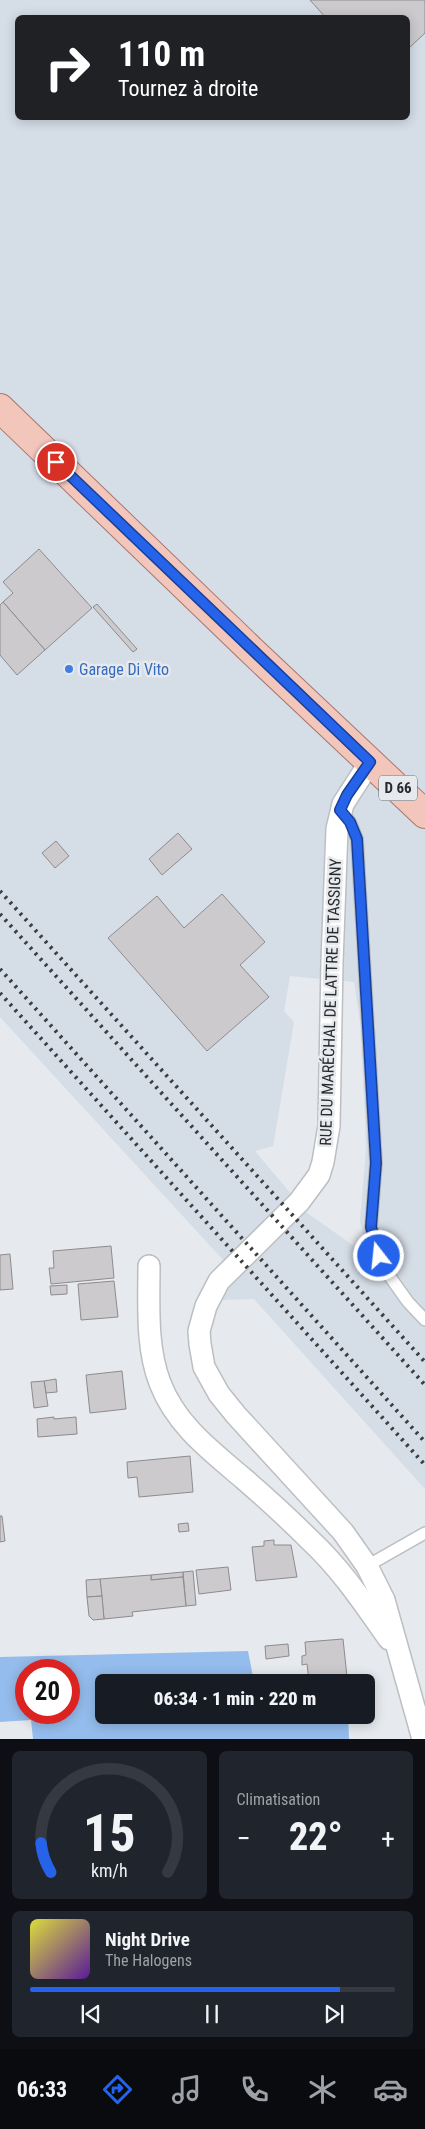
<!DOCTYPE html>
<html lang="fr">
<meta charset="utf-8">
<style>
body{margin:0;font-family:"Roboto Condensed",sans-serif;background:#20242c;color:#f1f3f6;height:100vh;display:flex;flex-direction:column;font-size:19px;white-space:nowrap}
*{box-sizing:border-box;margin:0}
p{font-size:16px;color:#9ea1a6}
.icon{flex:none;width:28px;height:28px;fill:none;stroke:currentColor;stroke-width:2;stroke-linecap:round;stroke-linejoin:round}
.map{position:relative;height:1739px;overflow:hidden}
.sheet{display:flex;flex-direction:column;gap:12px;padding:12px;background:#0d0f14;flex:1}
.sheet>*{flex:none}
.guide{position:absolute;left:15px;top:15px;width:395px;height:105px;border-radius:8px;box-shadow:0 2px 12px #0003;background:#202124;color:#fff;overflow:hidden}
.speed{position:absolute;left:15px;top:1659px;display:flex;gap:10px;font-size:25px;font-weight:700;text-align:center}
.speed>*{display:grid;place-content:center;width:65px;height:65px;border-radius:50%;background:#171b24;box-shadow:0 2px 12px #0003;line-height:1}
.speed .limit{border:8px solid #d22;background:#fff;color:#111}
.pin{position:absolute;display:grid;place-items:center;width:42px;height:42px;color:#fff;margin:-21px;border:2px solid #fff;border-radius:50%;box-shadow:0 1px 5px #0007}
.me{position:absolute;width:55px;margin:-28px;rotate:344deg;stroke-linejoin:round;filter:drop-shadow(0 0 4px #0008)}
.turn{display:flex;align-items:center;gap:18px;height:105px;padding:0 20px;font-size:22px}
.turn .icon{width:65px;height:65px;stroke-width:2.5}
.turn b{display:block;font-size:35px;line-height:42px}
.big{font-size:38px;font-weight:800;line-height:1.1}
.sheet .widget{flex:1;display:flex;flex-direction:column;justify-content:center;gap:8px;min-width:0;padding:0 18px;border-radius:8px;background:#20242c}
.sheet .dial{align-items:center;gap:0}
.dial svg{height:130px;overflow:visible;fill:none;stroke:#363941;stroke-width:7;stroke-linecap:round;text-anchor:middle}
.dial text{fill:#f1f3f6;stroke:none}
.song{display:flex;align-items:center;gap:15px}
.cover{width:60px;height:60px;border-radius:8px;background:linear-gradient(135deg,hsl(60 70% 55%),hsl(270 70% 35%))}
.played{height:5px;border-radius:2px;background:linear-gradient(90deg,#2563eb 85%,#363941 85%)}
.keys{display:flex;justify-content:space-around;direction:ltr}
.heat{display:flex;justify-content:space-between;align-items:center;font-size:28px;direction:ltr}
.sheet .tiles{flex:1;display:grid;gap:12px;grid-template-columns:1fr 1fr}
.widget:last-child{grid-column:span 2}
.trip{position:absolute;left:95px;top:1674px;width:280px;height:50px;border-radius:8px;background:#171b24;box-shadow:0 2px 12px #0003;font-weight:800;line-height:50px;text-align:center}
.tab-bar{display:flex;height:80px;justify-content:space-around;align-items:center;background:#090b0e;color:#9ea1a6}
.tab-bar .icon{width:35px;height:35px}
.tab-bar .selected{color:#2563eb}
.tab-bar b{font-size:22px;color:#f1f3f6}
.map>svg:first-child{display:block}
.built{fill:#d5dde7;fill-rule:evenodd}
.green{fill:#94bcec;fill-rule:evenodd}
.building{fill:#cdcacd;stroke:#8e8b8e}
.lines{fill:none;stroke-linecap:round;stroke-linejoin:round}
.service-casing{stroke:#bcbfc2;stroke-width:14}
.minor-casing{stroke:#bcbfc2;stroke-width:24}
.primary-casing{stroke:#a7776c;stroke-width:30}
.service{stroke:#fff;stroke-width:11}
.minor{stroke:#fff;stroke-width:21}
.primary{stroke:#f3c6bc;stroke-width:28}
.rail{stroke:#3c3e40;stroke-width:4;stroke-dasharray:2.5 5;stroke-linecap:butt}
.route-casing{stroke:#184099;stroke-width:12}
.route{stroke:#2563eb;stroke-width:9}
.shop-dot{fill:#3f7fe0;stroke:#e6e9ed;stroke-width:2}
.labels{text-anchor:middle;stroke-width:5;stroke-linejoin:round;paint-order:stroke}
.shield{fill:#e6e9ed;stroke:#626366;stroke-width:1}
.shield-label{font-size:15px;font-weight:bold;fill:#292a2c}
.shop-label{font-size:16px;fill:#366cbe;stroke:#e6e9ed;text-anchor:start}
.street-label{font-size:16px;fill:#292a2c;stroke:#e6e9ed}
</style>
<div class="map">
<svg width="425" height="1739" viewBox="0 0 425 1739">
<rect width="100%" height="100%" fill="#e6e9ed"/>
<path class="built" d="M 0,0 L 425,0 L 425,1489 L 254,1299 L 220,1300 L 237,1275 L 0,1017 ZM 18,18 L 408,18 L 408,118 L 18,118 ZM 290,976 L 354,982 L 360,1022 L 365,1117 L 366,1151 L 360,1221 L 367,1255 L 307,1213 L 255,1151 L 273,1146 L 294,1022 L 284,1011 Z"/>
<path class="green" d="M 248,1651 L 254,1682 L 104,1682 L 104,1715 L 348,1715 L 349,1739 L 33,1739 L 31,1720 L 0,1722 L 0,1657 ZM 26,1670 L 69,1670 L 69,1712 L 26,1712 Z"/>
<g class="building">
<polygon points="310,0 425,0 425,33 408,49 408,18 326,18"/>
<polygon points="39,549 92,608 45,650 3,602 13,593 3,582"/>
<polygon points="3,602 45,650 17,675 0,655 0,605"/>
<polygon points="97,604 137,649 133,652 93,607"/>
<polygon points="178,833 192,849 162,875 149,859"/>
<polygon points="56,841 69,856 55,868 42,853"/>
<polygon points="222,894 265,942 240,965 269,997 207,1051 108,938 157,896 184,928"/>
<polygon points="111,1246 114,1278 51,1284 49,1268 54,1268 53,1251"/>
<polygon points="10,1254 13,1289 0,1290 0,1255"/>
<polygon points="114,1281 118,1317 81,1320 78,1284"/>
<polygon points="67,1285 67,1294 51,1295 50,1286"/>
<polygon points="122,1371 126,1409 90,1413 86,1375"/>
<polygon points="56,1379 57,1392 46,1393 44,1381"/>
<polygon points="44,1381 48,1406 34,1408 31,1382"/>
<polygon points="54,1417 54,1419 76,1417 77,1434 38,1437 37,1419"/>
<polygon points="190,1456 193,1492 139,1497 137,1477 128,1478 127,1462"/>
<polygon points="0,1516 2,1516 5,1541 0,1542"/>
<polygon points="188,1523 189,1531 179,1532 178,1524"/>
<polygon points="274,1540 274,1545 291,1545 297,1577 256,1581 252,1547 264,1546 264,1541"/>
<polygon points="228,1567 231,1590 199,1594 196,1570"/>
<polygon points="193,1571 196,1605 186,1606 183,1572"/>
<polygon points="183,1572 183,1577 151,1580 151,1575"/>
<polygon points="151,1575 151,1580 183,1577 186,1606 132,1612 133,1616 104,1619 100,1579"/>
<polygon points="100,1579 102,1596 87,1597 86,1580"/>
<polygon points="102,1596 104,1619 93,1620 89,1616 87,1597"/>
<polygon points="343,1639 347,1677 309,1681 307,1664 302,1665 302,1656 306,1655 305,1642"/>
<polygon points="288,1644 289,1656 266,1659 265,1646"/>
</g>
<g class="lines">
<g class="service-casing">
<g id="service">
<polyline points="342,811 350,822 357,839 376,1163 371,1227 379,1256 388,1274 408,1302 425,1320"/>
<polyline points="367,1566 425,1533"/>
</g>
</g>
<g class="minor-casing">
<g id="minor">
<polyline points="370,762 343,804 337,829 332,962 329,1126 323,1162 319,1175 299,1202 219,1281 206,1306 199,1331 200,1344 204,1367 219,1394 236,1415 343,1532 367,1566 384,1600 423,1739"/>
<path d="M 149,1266 C 149,1304 146,1347 160,1383 C 176,1425 211,1451 244,1479 C 267,1499 290,1520 311,1541 C 342,1570 365,1605 389,1639"/>
</g>
</g>
<g class="primary-casing">
<polyline id="primary" points="0,408 250,649 425,814"/>
</g>
<use href="#service" class="service"/>
<use href="#minor" class="minor"/>
<use href="#primary" class="primary"/>
<g class="rail">
<polyline points="0,891 425,1362"/>
<polyline points="0,914 425,1385"/>
<polyline points="0,969 425,1442"/>
<polyline points="0,993 425,1465"/>
</g>
</g>
<g class="lines">
<g class="route-casing">
<polyline id="route" points="56,462 370,762 347,795 340,810 350,822 357,839 376,1163 371,1227 379,1256"/>
</g>
<use href="#route" class="route"/>
</g>
<circle class="shop-dot" cx="69" cy="669" r="5"/>
<g class="labels">
<rect class="shield" x="379" y="775.5" width="38" height="25" rx="4"/>
<g class="shield-label">
<text x="398" y="793">D 66</text>
</g>
<g class="shop-label">
<text x="79" y="675">Garage Di Vito</text>
</g>
<g class="street-label">
<text transform="translate(330 1002) rotate(-88)" y="6">RUE DU MARÉCHAL DE LATTRE DE TASSIGNY</text>
</g>
</g>
</svg>
<div class="speed"><div class="limit">20</div></div>
<div class="pin" style="left:56px;top:462px;background:#d93025"><svg class="icon" aria-label="arrive" viewBox="0 0 24 24"><path d="M6 21V4h12l-3 4 3 4H6"/></svg></div>
<svg class="me" style="left:379px;top:1256px" viewBox="-20 -20 40 40"><circle r="17" fill="#2563eb" stroke="#fff" stroke-width="3"/><path d="M0-11L8 9 0 5-8 9z" fill="#fff"/></svg>
<div class="trip">06:34 · 1 min · 220 m</div>
<div class="guide">
<div class="turn"><svg class="icon" aria-label="right" viewBox="0 0 24 24"><path d="M7 20v-9h11M14 6l5 5-5 5"/></svg><div><b>110 m</b>Tournez à droite</div></div>
</div>
</div>
<section class="sheet">
<div class="tiles">
<div class="widget dial"><svg viewBox="0 0 100 80">
<path d="M14 69A42 42 0 1 1 86 69"/>
<path d="M14 69A42 42 0 0 1 8 51" stroke="#2563eb"/>
<text x="50" y="56" font-size="32" font-weight="700">15</text>
<text x="50" y="72" font-size="11">km/h</text>
</svg></div>
<div class="widget"><p>Climatisation</p>
<div class="heat"><a>−</a><b class="big">22°</b><a>+</a></div>
</div>
<div class="widget">
<div class="song"><i class="cover"></i><div><b>Night Drive</b><p>The Halogens</p></div></div>
<div class="played"></div>
<div class="keys"><svg class="icon" aria-label="previous" viewBox="0 0 24 24"><path d="M18 5L8 12l10 7zM5 5v14"/></svg><svg class="icon" aria-label="pause" viewBox="0 0 24 24"><path d="M8 5v14M16 5v14"/></svg><svg class="icon" aria-label="next" viewBox="0 0 24 24"><path d="M6 5l10 7-10 7zM19 5v14"/></svg></div>
</div>
</div>
</section>
<nav class="tab-bar">
<b>06:33</b>
<svg class="icon selected" aria-label="directions" viewBox="0 0 24 24"><path d="M12 3l9 9-9 9-9-9zM9 14v-3h6M13 9l2 2-2 2"/></svg>
<svg class="icon" aria-label="music" viewBox="0 0 24 24"><path d="M9 18V5l10-2v13"/><circle cx="6" cy="18" r="3"/><circle cx="16" cy="16" r="3"/></svg>
<svg class="icon" aria-label="phone" viewBox="0 0 24 24"><path d="M5 4h4l2 5-3 2q2 4 5 5l2-3 5 2v4C11 20 4 13 5 4z"/></svg>
<svg class="icon" aria-label="climate" viewBox="0 0 24 24"><path d="M12 3v18M4 7l16 10M4 17L20 7"/></svg>
<svg class="icon" aria-label="car" viewBox="0 0 24 24"><path d="M5 17H2v-5l4-1 3-4h7l3 4 3 1v5h-3M9 17h6M6 11h13"/><circle cx="7" cy="17" r="2"/><circle cx="17" cy="17" r="2"/></svg>
</nav>
